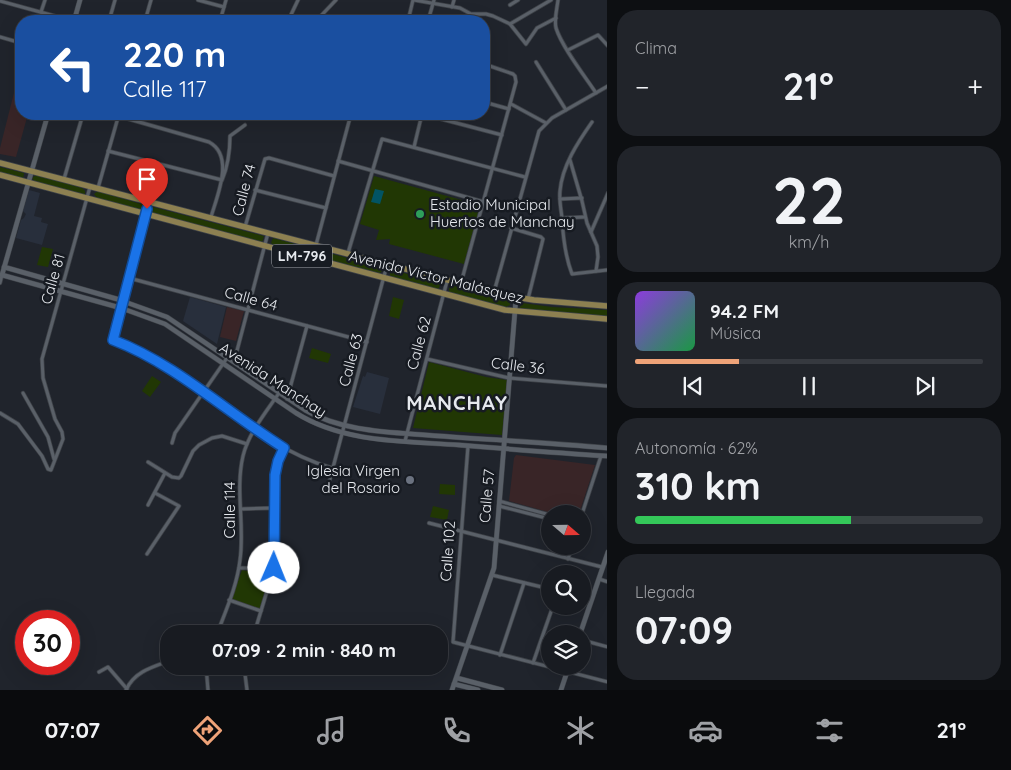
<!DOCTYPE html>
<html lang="es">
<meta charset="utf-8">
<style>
body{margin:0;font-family:Quicksand,sans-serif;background:#21242a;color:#f1f3f6;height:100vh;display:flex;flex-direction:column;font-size:19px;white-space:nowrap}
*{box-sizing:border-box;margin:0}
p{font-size:16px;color:#9fa1a5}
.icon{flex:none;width:28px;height:28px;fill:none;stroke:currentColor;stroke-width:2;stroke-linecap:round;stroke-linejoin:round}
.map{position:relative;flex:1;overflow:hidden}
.sheet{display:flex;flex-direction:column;gap:10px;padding:10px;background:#0d0f12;width:404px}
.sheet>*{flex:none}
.hud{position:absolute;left:15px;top:15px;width:475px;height:105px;border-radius:20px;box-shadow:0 5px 20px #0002,0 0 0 1px #36393f;background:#1a4fa0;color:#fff;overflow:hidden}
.needle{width:32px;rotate:110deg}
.fabs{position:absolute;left:541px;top:505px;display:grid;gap:10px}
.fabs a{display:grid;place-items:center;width:50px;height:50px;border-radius:50%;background:#181b21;box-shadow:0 5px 20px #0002,0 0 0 1px #36393f;font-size:25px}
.speed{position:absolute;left:15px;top:610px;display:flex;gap:10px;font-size:25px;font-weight:700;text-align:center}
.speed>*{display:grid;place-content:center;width:65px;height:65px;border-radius:50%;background:#181b21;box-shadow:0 5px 20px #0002,0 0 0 1px #36393f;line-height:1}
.speed .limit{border:8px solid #d22;background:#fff;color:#111}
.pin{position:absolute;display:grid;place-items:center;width:42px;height:42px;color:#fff;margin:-51px -21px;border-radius:50% 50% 50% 0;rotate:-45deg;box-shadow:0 0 5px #0007}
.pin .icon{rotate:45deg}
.me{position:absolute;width:55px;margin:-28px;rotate:1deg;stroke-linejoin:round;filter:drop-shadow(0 0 4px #0008)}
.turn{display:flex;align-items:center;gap:18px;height:105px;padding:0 25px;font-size:22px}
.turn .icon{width:65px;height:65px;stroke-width:2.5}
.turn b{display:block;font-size:35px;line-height:42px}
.big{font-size:38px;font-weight:800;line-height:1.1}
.sheet .widget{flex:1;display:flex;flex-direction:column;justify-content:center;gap:8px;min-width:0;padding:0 18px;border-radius:20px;background:#21242a}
.sheet .dial{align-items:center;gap:0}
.dial b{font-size:65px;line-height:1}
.song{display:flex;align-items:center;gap:15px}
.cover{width:60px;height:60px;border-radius:8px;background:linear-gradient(135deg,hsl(270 70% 55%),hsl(140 70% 35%))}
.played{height:5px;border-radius:2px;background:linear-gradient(90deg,#efa378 30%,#36393f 30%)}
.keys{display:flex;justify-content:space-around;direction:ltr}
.heat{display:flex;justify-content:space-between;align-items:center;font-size:28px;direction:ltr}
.charge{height:8px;border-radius:4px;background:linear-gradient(90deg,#34c759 62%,#36393f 0)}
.trip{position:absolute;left:160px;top:625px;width:288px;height:50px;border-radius:20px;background:#181b21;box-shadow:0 5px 20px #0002,0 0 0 1px #36393f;font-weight:800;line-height:50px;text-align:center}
.tabs{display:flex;height:80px;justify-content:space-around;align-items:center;background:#0a0b0d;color:#9fa1a5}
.tabs .icon{width:35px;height:35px}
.tabs .on{color:#efa378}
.tabs b{font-size:22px;color:#f1f3f6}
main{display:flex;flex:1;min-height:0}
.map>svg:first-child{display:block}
.commercial{fill:#392527}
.built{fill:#282f3c}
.green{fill:#213704}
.water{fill:#025464}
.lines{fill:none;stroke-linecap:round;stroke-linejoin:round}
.minor-casing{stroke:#3e4248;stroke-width:4.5}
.tertiary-casing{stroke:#3e4248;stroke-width:5.5}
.primary-casing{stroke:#3e4248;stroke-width:7}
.minor{stroke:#5a6068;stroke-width:3}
.tertiary{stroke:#5a6068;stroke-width:4.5}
.primary{stroke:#8d8051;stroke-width:5.5}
.route-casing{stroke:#114b97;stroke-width:12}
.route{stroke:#1a73e8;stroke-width:9}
.leisure-dot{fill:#2e9e5b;stroke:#171b22;stroke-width:2}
.worship-dot{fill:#6b7280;stroke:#171b22;stroke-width:2}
.labels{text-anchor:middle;stroke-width:5;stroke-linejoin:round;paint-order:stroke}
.shield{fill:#171b22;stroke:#a8abb1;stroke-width:1}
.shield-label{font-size:14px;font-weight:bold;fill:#e6e9ee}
.street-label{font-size:15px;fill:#e6e9ee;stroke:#171b22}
.poi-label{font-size:15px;fill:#e6e9ee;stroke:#171b22;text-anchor:start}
.district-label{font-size:20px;font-weight:bold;letter-spacing:1px;fill:#e6e9ee;stroke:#171b22}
</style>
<main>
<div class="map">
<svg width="608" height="690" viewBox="0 0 608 690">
<rect width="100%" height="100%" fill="#20242c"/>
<g class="commercial">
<polygon points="21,65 21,114 28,114 16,157 0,154 0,148"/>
<polygon points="227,307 244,311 236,341 220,337"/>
<polygon points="516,455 595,465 579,514 555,514 509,501 514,458"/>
</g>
<g class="built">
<polygon points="29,190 40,193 34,216 42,218 41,222 48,224 42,245 16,238 21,220 24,218 26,214 23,211"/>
<polygon points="190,297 226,307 217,344 183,321"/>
<polygon points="367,372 389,378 380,414 353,407 363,376 365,377"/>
</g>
<g class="green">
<polygon points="0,167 24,173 23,180 0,174"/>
<polygon points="36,175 82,188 85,191 85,194 83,195 35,182 32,178"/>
<polygon points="374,176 480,205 464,264 389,244 390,239 376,240 379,230 360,224"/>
<polygon points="98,191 144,205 142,211 97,198 94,194"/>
<polygon points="153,207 264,236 262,243 152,214"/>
<polygon points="273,238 381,267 382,271 379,274 274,245 271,243"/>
<polygon points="42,247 53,249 48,267 37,265"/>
<polygon points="393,270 441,283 438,290 390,276 390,272"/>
<polygon points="454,286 507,299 510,301 510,305 506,307 451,294 449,292 449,288"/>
<polygon points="393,297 404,300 399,319 389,316"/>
<polygon points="522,303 552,307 607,310 607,318 519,309"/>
<polygon points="312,348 331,354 328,363 309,358"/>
<polygon points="429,362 486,377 507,380 502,435 413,428"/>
<polygon points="152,376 161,382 150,397 142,391"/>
<polygon points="440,484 455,485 455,495 439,494"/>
<polygon points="433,506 449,510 447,520 430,517"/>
<polygon points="242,570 270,574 260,609 232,599"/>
</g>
<polygon class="water" points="375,189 384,191 380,204 371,202"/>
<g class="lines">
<g class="minor-casing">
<g id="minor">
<polyline points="198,0 224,7"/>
<polyline points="414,0 460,8 471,14 486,14 493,16 510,24 526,44 537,28 556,18"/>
<path d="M 558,0 C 557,9 554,19 556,28 C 562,47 584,75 596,93"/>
<polyline points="0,1 73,21"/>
<polyline points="510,5 518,0"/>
<polyline points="452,7 454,0"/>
<polyline points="41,12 45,0"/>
<polyline points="145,18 157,21"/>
<polyline points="109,21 115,0"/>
<polyline points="145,21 151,0"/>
<polyline points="220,21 226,0"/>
<polyline points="288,21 298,0"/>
<polyline points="316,21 336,0"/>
<polyline points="408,21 413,0"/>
<polyline points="428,21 434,0"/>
<polyline points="510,24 551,0"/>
<polyline points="0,37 21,43"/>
<polyline points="568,50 598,35 608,46"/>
<polyline points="536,62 566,110"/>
<polyline points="484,102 509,109"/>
<polyline points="511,104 546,123"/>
<polyline points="351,114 372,118 391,114"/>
<polyline points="422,114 502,135"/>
<path d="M 118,116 L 209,142 C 235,156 217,196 211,217"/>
<path d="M 592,122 C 578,142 562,166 560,191 C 559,200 561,209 562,218 C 563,237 565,256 572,274 L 608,270"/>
<polyline points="414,147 422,114"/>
<path d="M 108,151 L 222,180 C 228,166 230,151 230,136 L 245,125"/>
<polyline points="570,160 582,201 587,223 597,246 598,257 596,271"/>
<polyline points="338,161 484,202"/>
<polyline points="64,179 83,114"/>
<polyline points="98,188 119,114"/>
<polyline points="255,190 326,208"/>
<polyline points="560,199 582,198"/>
<path d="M 149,202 L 113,340 C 124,344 135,348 145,353 C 209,388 261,448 332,468"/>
<polyline points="562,218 585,217"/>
<polyline points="245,227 265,159 269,158 334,176"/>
<polyline points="511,228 541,237 543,239 528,299"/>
<polyline points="591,232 608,193"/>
<polyline points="316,245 351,114"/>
<polyline points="348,253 382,139 525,177"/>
<polyline points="129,278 367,342"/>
<polyline points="0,283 2,275 1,274"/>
<polyline points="461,283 516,82 515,76 513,74 484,64"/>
<polyline points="494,292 539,131 552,118 608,86"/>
<polyline points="427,359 509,378 608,386"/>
<polyline points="234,362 268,233"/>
<polyline points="23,393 48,437 54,459"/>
<polyline points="287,399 307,326"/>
<polyline points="0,413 18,424 42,456 48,469 51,470 63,439 62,432 55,419 43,378 42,359 90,187"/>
<polyline points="405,441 447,281"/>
<polyline points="172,443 175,433 227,358"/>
<polyline points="468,446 453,642 608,682"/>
<polyline points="148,462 172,477 179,478 181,476 193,451 199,445 212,438 222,436 247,444"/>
<polyline points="327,490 387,265"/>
<polyline points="499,501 550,515"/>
<polyline points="148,505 165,473"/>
<polyline points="499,506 550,519"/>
<polyline points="241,509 274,508"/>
<polyline points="582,514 601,456"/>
<polyline points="429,523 602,567"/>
<polyline points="147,554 179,506 155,493"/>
<polyline points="568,559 572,546"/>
<polyline points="239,568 274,568"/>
<polyline points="492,575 550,589"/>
<polyline points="599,579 608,582"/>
<polyline points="582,597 591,600"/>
<polyline points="229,600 261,611"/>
<path d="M 217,634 C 226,610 237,586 240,560 C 245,526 235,490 243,456 C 248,434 266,412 279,393"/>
<polyline points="254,634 274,568 275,475 278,461 284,447"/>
<polyline points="582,640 608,647"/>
<polyline points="500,655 524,583"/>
<polyline points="533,663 553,606"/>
<polyline points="206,666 208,690"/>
<polyline points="229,666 239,670 243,666"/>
<polyline points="242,669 245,674 247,690"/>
<polyline points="99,672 108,667 127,689"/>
<path d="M 126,690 C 134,672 152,667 169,661"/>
</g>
</g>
<g class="tertiary-casing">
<g id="tertiary">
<polyline points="74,21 80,0"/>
<path d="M 48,114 L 2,275 L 121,308 L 165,324 L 296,413 C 344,443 404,441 459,445 C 508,449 558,453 608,456"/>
<path d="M 4,267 L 117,299 L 167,317 L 305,410 C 345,433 394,432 439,436 C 495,440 551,443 608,448"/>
<polyline points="580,634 608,552"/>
<polyline points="457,678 502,690"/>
<polyline points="454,684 478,690"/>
<polyline points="452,690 494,568 516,298"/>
<polyline points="561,690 569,666"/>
</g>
</g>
<g class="primary-casing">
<g id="primary">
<polyline points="0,163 509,296 534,300 608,306"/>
<polyline points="0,175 505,310 608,319"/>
</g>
</g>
<use href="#minor" class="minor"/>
<use href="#tertiary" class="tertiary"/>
<use href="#primary" class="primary"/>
</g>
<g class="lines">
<g class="route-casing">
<path id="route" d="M 147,209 L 113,340 C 174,363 228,413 284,448 L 278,461 L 275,475 L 274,568"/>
</g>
<use href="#route" class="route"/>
</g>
<circle class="leisure-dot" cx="420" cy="214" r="5"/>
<circle class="worship-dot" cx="410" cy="480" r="5"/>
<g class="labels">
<rect class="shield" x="272" y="244.5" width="60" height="23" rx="4"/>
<g class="shield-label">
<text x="302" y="261">LM-796</text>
</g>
<g class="street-label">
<text transform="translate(244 190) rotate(-75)" y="5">Calle 74</text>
<text transform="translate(436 277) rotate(14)" y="5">Avenida Victor Malásquez</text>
<text transform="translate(53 279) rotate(-74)" y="5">Calle 81</text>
<text transform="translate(251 299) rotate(15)" y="5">Calle 64</text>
<text transform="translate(419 343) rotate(-75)" y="5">Calle 62</text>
<text transform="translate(351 360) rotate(-75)" y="5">Calle 63</text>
<text transform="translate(518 366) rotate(7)" y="5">Calle 36</text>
<text transform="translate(273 380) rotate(33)" y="5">Avenida Manchay</text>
<text transform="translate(487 496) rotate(-85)" y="5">Calle 57</text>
<text transform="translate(230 510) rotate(-90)" y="5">Calle 114</text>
<text transform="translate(448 551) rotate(-86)" y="5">Calle 102</text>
</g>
<g class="poi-label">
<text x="430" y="210">Estadio Municipal<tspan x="430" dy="17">Huertos de Manchay</tspan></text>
<text x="400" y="476" text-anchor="end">Iglesia Virgen<tspan x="400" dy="17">del Rosario</tspan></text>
</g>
<g class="district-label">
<text x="457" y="410">MANCHAY</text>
</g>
</g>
</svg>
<div class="fabs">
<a><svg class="needle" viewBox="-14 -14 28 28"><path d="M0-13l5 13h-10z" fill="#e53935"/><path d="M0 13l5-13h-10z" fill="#9fa1a5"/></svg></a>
<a><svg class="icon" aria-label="search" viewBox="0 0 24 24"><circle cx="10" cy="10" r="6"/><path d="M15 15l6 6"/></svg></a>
<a><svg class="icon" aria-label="layers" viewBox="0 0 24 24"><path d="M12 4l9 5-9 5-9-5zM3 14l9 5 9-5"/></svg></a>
</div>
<div class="speed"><div class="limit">30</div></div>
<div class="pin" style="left:147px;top:209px;background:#d93025"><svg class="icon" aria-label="arrive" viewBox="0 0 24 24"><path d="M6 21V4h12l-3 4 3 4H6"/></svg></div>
<svg class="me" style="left:274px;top:568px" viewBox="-20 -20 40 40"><circle r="19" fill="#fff"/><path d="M0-13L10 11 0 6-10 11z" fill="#1a73e8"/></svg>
<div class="trip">07:09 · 2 min · 840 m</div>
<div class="hud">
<div class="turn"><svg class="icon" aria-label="left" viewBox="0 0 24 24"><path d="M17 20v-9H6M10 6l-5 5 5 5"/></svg><div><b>220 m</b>Calle 117</div></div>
</div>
</div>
<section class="sheet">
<div class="widget"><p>Clima</p>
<div class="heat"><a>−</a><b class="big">21°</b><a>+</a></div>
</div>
<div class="widget dial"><b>22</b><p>km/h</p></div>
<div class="widget">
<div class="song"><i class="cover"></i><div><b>94.2 FM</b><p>Música</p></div></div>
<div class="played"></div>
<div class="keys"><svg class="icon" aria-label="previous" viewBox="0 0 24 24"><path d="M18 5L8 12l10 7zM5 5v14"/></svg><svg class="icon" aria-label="pause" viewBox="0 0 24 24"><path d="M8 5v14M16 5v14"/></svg><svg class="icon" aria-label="next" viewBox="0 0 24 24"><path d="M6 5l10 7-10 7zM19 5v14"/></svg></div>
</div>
<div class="widget"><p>Autonomía · 62%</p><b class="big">310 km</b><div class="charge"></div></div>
<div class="widget"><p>Llegada</p><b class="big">07:09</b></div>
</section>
</main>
<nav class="tabs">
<b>07:07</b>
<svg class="icon on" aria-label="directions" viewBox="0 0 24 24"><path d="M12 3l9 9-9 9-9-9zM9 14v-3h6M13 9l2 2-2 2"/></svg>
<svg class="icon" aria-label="music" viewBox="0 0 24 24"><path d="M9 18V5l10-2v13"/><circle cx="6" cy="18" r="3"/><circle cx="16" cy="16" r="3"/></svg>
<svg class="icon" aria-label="phone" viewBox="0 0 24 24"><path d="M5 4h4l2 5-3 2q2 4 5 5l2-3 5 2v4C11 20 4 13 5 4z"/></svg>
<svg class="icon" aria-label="climate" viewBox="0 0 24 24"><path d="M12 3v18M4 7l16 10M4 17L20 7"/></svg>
<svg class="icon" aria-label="car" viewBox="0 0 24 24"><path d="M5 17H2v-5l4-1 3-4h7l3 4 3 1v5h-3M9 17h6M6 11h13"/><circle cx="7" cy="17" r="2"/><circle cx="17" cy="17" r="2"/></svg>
<svg class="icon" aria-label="filters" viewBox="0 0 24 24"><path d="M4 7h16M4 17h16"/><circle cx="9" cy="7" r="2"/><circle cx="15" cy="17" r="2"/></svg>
<b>21°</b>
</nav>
